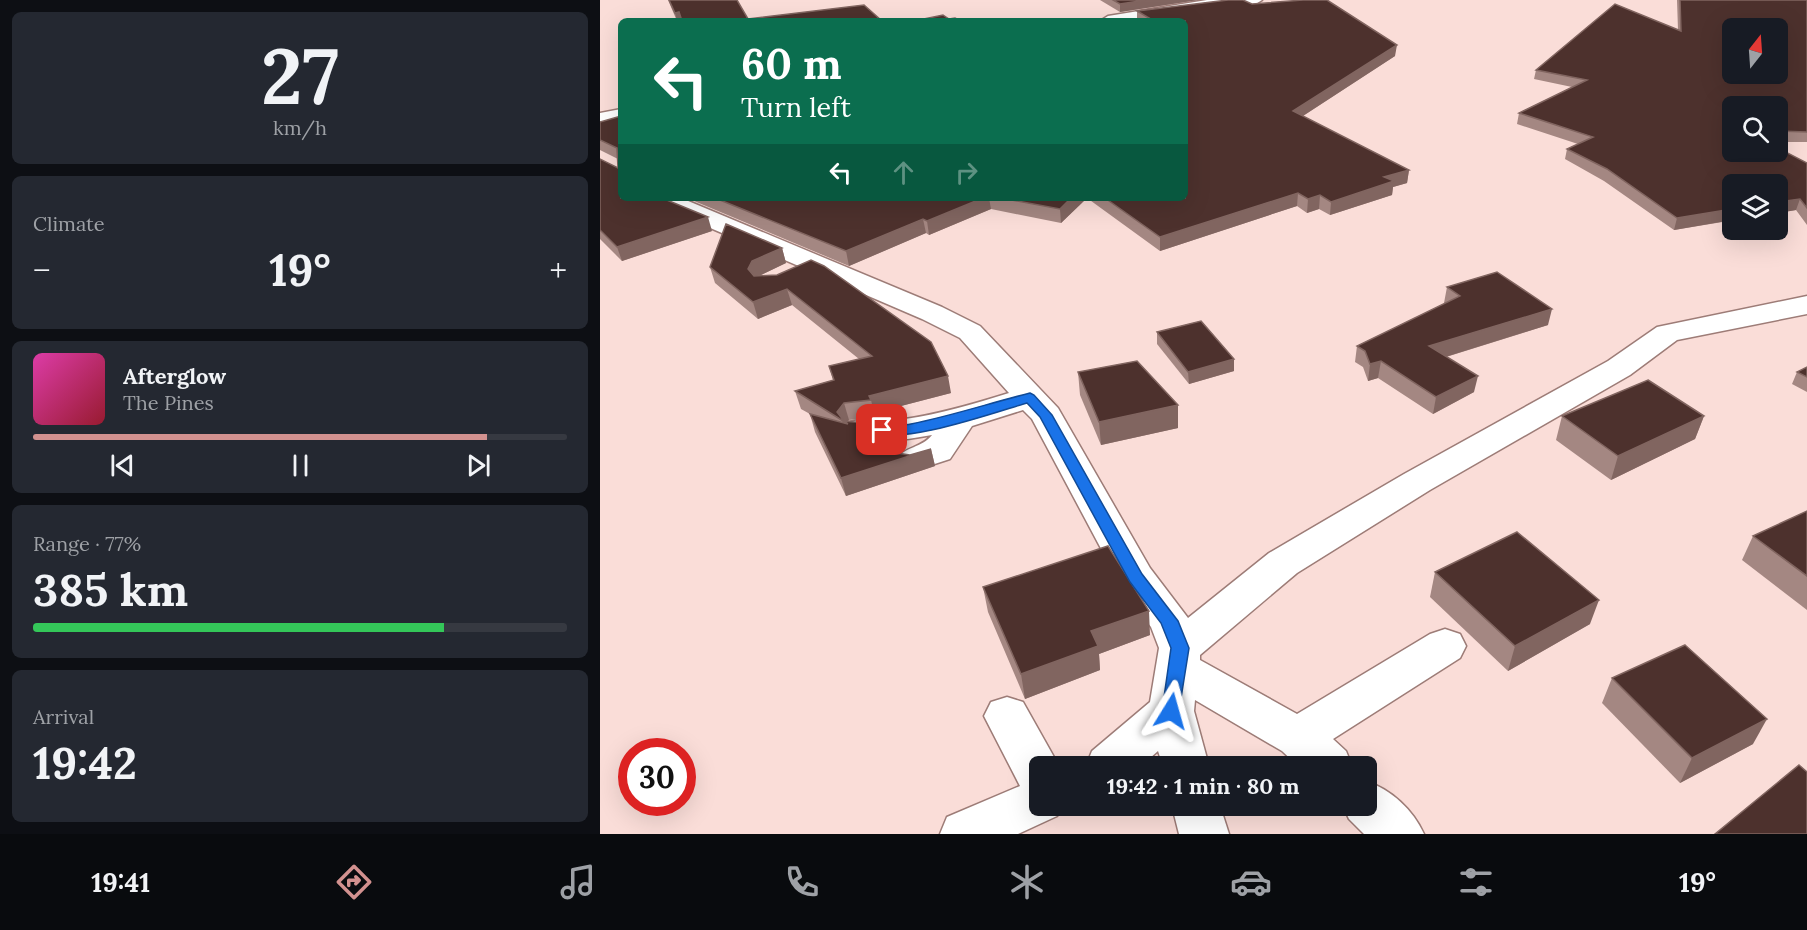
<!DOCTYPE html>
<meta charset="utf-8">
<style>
body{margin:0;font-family:Lora,serif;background:#242831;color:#f1f3f6;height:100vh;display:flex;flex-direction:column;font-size:22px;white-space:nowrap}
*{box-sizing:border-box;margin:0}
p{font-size:20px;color:#9ea1a6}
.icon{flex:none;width:33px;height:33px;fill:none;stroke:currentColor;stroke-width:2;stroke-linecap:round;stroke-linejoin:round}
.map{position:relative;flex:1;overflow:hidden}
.drawer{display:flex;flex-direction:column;gap:12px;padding:12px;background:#0d0f14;width:600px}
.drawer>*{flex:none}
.hud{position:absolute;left:18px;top:18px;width:570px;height:183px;border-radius:9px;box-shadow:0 6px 24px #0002;background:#0b6e4f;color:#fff;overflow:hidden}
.needle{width:39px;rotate:17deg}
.buttons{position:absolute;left:1122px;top:18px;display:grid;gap:12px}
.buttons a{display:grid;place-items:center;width:66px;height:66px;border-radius:9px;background:#171b24;box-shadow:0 6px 24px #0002;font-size:30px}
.speed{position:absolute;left:18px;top:738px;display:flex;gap:12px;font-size:30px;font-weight:700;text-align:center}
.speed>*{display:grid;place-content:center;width:78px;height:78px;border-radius:50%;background:#171b24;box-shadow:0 6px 24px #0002;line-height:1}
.speed .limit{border:9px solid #d22;background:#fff;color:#111}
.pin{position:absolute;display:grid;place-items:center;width:51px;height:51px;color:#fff;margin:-26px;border-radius:12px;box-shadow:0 3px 9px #0006}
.me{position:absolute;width:66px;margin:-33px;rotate:8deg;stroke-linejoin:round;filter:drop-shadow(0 0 4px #0008)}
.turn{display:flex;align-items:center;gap:21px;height:126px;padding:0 24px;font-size:27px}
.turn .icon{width:78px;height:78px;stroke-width:2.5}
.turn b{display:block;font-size:42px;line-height:51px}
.lanes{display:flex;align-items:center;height:57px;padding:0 24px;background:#0003;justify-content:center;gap:30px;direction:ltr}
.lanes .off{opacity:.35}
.big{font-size:45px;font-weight:700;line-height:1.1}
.drawer .card{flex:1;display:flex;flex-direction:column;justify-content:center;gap:9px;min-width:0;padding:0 21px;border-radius:9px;background:#242831}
.drawer .dial{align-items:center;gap:0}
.dial b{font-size:78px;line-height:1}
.song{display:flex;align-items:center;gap:18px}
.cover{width:72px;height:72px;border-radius:9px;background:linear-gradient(135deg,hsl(320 70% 55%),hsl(350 70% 35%))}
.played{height:6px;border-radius:3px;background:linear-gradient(90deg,#d2918f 85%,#363941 85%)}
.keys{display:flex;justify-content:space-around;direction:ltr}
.heat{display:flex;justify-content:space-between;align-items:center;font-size:33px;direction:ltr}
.charge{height:9px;border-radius:4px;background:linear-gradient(90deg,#34c759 77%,#363941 0)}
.trip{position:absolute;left:429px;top:756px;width:348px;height:60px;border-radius:9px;background:#171b24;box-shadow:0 6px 24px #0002;font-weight:700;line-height:60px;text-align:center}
.dock{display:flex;height:96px;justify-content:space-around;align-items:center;background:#090b0e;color:#9ea1a6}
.dock .icon{width:42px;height:42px}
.dock .active{color:#d2918f}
.dock b{font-size:27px;color:#f1f3f6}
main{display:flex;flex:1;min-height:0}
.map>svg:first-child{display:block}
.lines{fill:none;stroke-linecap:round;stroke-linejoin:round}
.minor-casing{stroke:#9d7c77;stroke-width:3}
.minor{fill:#fff;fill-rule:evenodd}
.wall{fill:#a48782}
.shaded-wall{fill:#816560}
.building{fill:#4d312d;stroke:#816560;stroke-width:1.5;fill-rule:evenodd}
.route{fill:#1a73e8;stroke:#114b97;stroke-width:1.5}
</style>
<main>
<section class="drawer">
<div class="card dial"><b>27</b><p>km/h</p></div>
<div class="card"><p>Climate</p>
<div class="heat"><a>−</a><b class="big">19°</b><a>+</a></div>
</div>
<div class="card">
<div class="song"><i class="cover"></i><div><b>Afterglow</b><p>The Pines</p></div></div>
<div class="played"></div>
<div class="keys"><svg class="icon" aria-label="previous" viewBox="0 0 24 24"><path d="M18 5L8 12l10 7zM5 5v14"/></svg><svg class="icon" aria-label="pause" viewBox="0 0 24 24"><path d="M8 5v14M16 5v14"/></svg><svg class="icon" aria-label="next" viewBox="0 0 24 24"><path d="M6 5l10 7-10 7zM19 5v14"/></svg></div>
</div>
<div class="card"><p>Range · 77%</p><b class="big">385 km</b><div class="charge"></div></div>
<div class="card"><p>Arrival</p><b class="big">19:42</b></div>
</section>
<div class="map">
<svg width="1207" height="834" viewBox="0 0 1207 834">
<rect width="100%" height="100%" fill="#faddd8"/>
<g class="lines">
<g class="minor-casing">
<g id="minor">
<path d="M 607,0 L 662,0 L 654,5 C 603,10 551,21 500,21 L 508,16 Z"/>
<polygon points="21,109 21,121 0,125 0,113"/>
<path d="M 48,198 L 81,198 L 342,307 L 380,326 L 458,408 L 550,568 L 588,618 L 669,553 L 804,474 L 1008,361 L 1057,327 L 1207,296 L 1207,314 L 1077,340 L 1030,375 L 830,490 L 697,573 L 600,655 L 600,660 L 697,714 L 830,634 L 845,629 L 860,634 L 866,646 L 860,658 L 733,739 L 746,751 L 752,766 L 698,766 L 682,751 L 595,700 L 594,711 L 609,766 L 563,766 L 558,751 L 541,766 L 486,766 L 492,751 L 550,702 L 559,648 L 551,627 L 522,588 L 432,419 L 423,410 L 372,426 L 350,459 L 313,471 L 301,468 L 296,460 C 305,446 322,448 332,435 C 305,440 277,444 249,436 L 244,429 L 249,422 C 268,417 286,422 305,419 C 340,414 374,404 409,393 L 360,338 L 322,319 L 52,203 Z"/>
<polygon points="407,697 423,702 459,766 440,766 440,806 462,806 457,816 418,834 340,834 347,817 420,786 384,716 391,702"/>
<path d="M 766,781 C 792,790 813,810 824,834 L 764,834 L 749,819 L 743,806 L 766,806 Z"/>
<polygon points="572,806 620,806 629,834 579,834"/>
</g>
</g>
<use href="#minor" class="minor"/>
</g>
<g class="wall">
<polygon points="68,0 137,0 148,19 282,21 77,21"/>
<polygon points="500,0 598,0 520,12"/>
<polygon points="1077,0 1207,0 1207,142 1178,142 1178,106 1132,106 1132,152 1207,163 1207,225 1196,210 1074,230 1004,181 965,159 967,149 978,144 917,124 919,113 972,87 934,79 936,70 1078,30"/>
<polygon points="537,11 795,56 703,116 809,170 807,183 793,187 792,195 730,215 719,209 707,213 697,206 560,251 487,198 585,198 585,21 537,21"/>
<polygon points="21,116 21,198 112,231 22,261 0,239 0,159 18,168 18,159 0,150 0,122"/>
<polygon points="87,198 487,198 461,223 391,209 329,235 326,233 249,266"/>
<polygon points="182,248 186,263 159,276 177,275 351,393 274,413 275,417 249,420 248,421 299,453 310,455 331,449 335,466 246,496 215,432 210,414 201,409 195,391 233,380 229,366 259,359 192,305 158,319 115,283 110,267"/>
<polygon points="847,287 948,325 846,357 874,392 833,414 778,378 768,381 763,367 755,362 757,346 845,303 844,303"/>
<polygon points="557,332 634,359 634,371 589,384 557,344"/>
<polygon points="1207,367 1207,392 1192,384 1197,372"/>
<polygon points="478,372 578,428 501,445 480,395"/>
<polygon points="962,416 1104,416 1095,439 1011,480 956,440"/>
<polygon points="1207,511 1207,610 1142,560 1153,536"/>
<polygon points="835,572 990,624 908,671 830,597"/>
<polygon points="383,587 550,635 499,654 500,670 425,699 388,612"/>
<polygon points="1012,678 1153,744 1080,783 1002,703"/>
</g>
<g class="shaded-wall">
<polygon points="546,0 598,0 520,12 520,4"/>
<polygon points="79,12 81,21 77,21 75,13"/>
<polygon points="797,45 795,56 692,123 693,111"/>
<polygon points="809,170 807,183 793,187 792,195 730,215 731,202 784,177"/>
<polygon points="698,193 697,206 560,251 560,237"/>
<polygon points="720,195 719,209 707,213 708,199"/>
<polygon points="383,198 389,198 391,209 329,235 327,221"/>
<polygon points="471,198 487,198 461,223 460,209"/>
<polygon points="1200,199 1196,210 1178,213 1178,202"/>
<polygon points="1132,209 1132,220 1074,230 1077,218"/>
<polygon points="108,217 112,231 22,261 17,247"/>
<polygon points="323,219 326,233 249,266 246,251"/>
<polygon points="182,248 186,263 157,277 153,285 148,269 152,261"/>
<polygon points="187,289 192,305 158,319 153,302"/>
<polygon points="952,309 948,325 826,363 829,346"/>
<polygon points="634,359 634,371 589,384 588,372"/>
<polygon points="781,361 778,378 768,381 770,364"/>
<polygon points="348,376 351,393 274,413 271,400 269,396"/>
<polygon points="878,376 874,392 833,414 836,397"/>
<polygon points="244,403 249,420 246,423 239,418 237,412"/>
<polygon points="578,405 578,428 501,445 499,422"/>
<polygon points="1104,416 1095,439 1011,480 1018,456"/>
<polygon points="295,436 299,453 294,460 289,442"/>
<polygon points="331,449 335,466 246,496 241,478"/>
<polygon points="999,600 990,624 908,671 915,646"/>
<polygon points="549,611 550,635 499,654 500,670 425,699 421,674 491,631"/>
<polygon points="1167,719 1153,744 1080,783 1092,758"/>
</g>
<g class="building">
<polygon points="69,0 137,0 148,19 264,5 282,21 82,21 79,12 75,13"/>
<polygon points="513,0 546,0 520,4"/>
<polygon points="628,0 643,0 652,4 703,0 727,0 797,45 693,111 809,170 784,177 794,181 731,202 720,195 708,199 698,193 560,237 505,198 585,198 585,21 554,21 537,11"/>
<path d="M 1080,0 L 1207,0 L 1207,132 L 1178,131 L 1178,106 L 1132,106 L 1132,152 L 1178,152 L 1178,148 L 1207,163 L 1207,208 L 1200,199 L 1178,202 L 1178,184 L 1132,184 L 1132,209 L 1077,218 L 1007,169 L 967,149 L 993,137 L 919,113 L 987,80 L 936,70 L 1015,4 L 1081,31 ZM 1132,28 L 1178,28 L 1178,74 L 1132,74 Z"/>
<polygon points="343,15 349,19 355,18 361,21 314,21"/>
<polygon points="21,116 21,198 62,198 108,217 17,247 0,230 0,159 18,168 17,148 0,140 0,122"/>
<polygon points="115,198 383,198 327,221 323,219 246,251"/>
<polygon points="401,198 471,198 460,209"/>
<polygon points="126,224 182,248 152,261 148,269 154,276 177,275 211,260 224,266 331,342 348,376 269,396 271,400 244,403 237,412 244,421 285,425 290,434 295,436 289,442 296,453 310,455 331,449 241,478 210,414 248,424 195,391 234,380 229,366 272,356 187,289 153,302 110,267"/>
<polygon points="897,272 952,309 829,346 878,376 836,397 781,361 770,364 765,351 757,346 860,296 847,287"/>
<polygon points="601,321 634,359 588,372 557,332"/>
<polygon points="537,361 578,405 499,422 478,372"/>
<polygon points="1207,367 1207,377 1197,372"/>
<polygon points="1048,380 1104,416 1018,456 962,416"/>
<polygon points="1207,511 1207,576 1153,536"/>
<polygon points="917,532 999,600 915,646 835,572"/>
<polygon points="508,546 549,611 491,631 498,646 421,674 383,587"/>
<polygon points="1085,645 1167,719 1092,758 1012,678"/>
<polygon points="1199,765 1207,772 1207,834 1115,834"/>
</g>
<path class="route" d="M 430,393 L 434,395 L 452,415 L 542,574 L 578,621 L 589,648 L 578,717 L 571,719 L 565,717 L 562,711 L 571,648 L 561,623 L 530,582 L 440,417 L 427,403 C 402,410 292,449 275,430 C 282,422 300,427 311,424 C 351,416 390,403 430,393 Z"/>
</svg>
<div class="buttons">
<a><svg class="needle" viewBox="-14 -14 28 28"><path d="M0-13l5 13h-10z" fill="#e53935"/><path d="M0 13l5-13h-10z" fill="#9ea1a6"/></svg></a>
<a><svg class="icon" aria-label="search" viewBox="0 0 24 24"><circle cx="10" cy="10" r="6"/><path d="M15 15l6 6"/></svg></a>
<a><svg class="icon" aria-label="layers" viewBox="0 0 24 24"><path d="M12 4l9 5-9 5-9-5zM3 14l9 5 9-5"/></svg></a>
</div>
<div class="speed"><div class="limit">30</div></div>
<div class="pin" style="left:282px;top:430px;background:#d93025"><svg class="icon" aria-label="arrive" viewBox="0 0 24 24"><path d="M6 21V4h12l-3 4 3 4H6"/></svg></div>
<svg class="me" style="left:571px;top:711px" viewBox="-20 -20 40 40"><path d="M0-17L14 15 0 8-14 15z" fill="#1a73e8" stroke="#fff" stroke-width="4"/></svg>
<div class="trip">19:42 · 1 min · 80 m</div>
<div class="hud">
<div class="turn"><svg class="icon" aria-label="left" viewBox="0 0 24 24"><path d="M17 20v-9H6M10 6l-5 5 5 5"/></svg><div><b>60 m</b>Turn left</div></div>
<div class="lanes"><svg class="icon" aria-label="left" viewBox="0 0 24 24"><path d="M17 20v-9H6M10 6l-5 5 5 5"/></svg><svg class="icon off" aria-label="ahead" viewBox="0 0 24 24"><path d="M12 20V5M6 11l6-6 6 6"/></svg><svg class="icon off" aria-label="right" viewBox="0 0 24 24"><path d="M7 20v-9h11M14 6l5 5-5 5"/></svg></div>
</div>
</div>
</main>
<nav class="dock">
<b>19:41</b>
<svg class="icon active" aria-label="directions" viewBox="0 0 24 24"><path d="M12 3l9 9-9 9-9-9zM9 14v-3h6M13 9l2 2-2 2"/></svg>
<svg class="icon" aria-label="music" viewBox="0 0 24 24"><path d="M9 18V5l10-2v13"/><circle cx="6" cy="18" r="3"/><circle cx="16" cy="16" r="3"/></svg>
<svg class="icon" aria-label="phone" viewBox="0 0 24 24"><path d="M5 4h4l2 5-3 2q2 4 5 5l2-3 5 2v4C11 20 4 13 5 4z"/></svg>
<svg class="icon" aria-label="climate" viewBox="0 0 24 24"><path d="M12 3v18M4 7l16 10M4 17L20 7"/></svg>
<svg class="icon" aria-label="car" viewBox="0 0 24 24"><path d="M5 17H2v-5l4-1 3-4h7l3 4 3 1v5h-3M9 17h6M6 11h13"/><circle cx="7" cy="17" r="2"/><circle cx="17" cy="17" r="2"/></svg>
<svg class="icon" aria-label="filters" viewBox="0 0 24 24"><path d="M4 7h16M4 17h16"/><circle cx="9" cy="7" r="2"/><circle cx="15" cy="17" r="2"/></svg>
<b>19°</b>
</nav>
